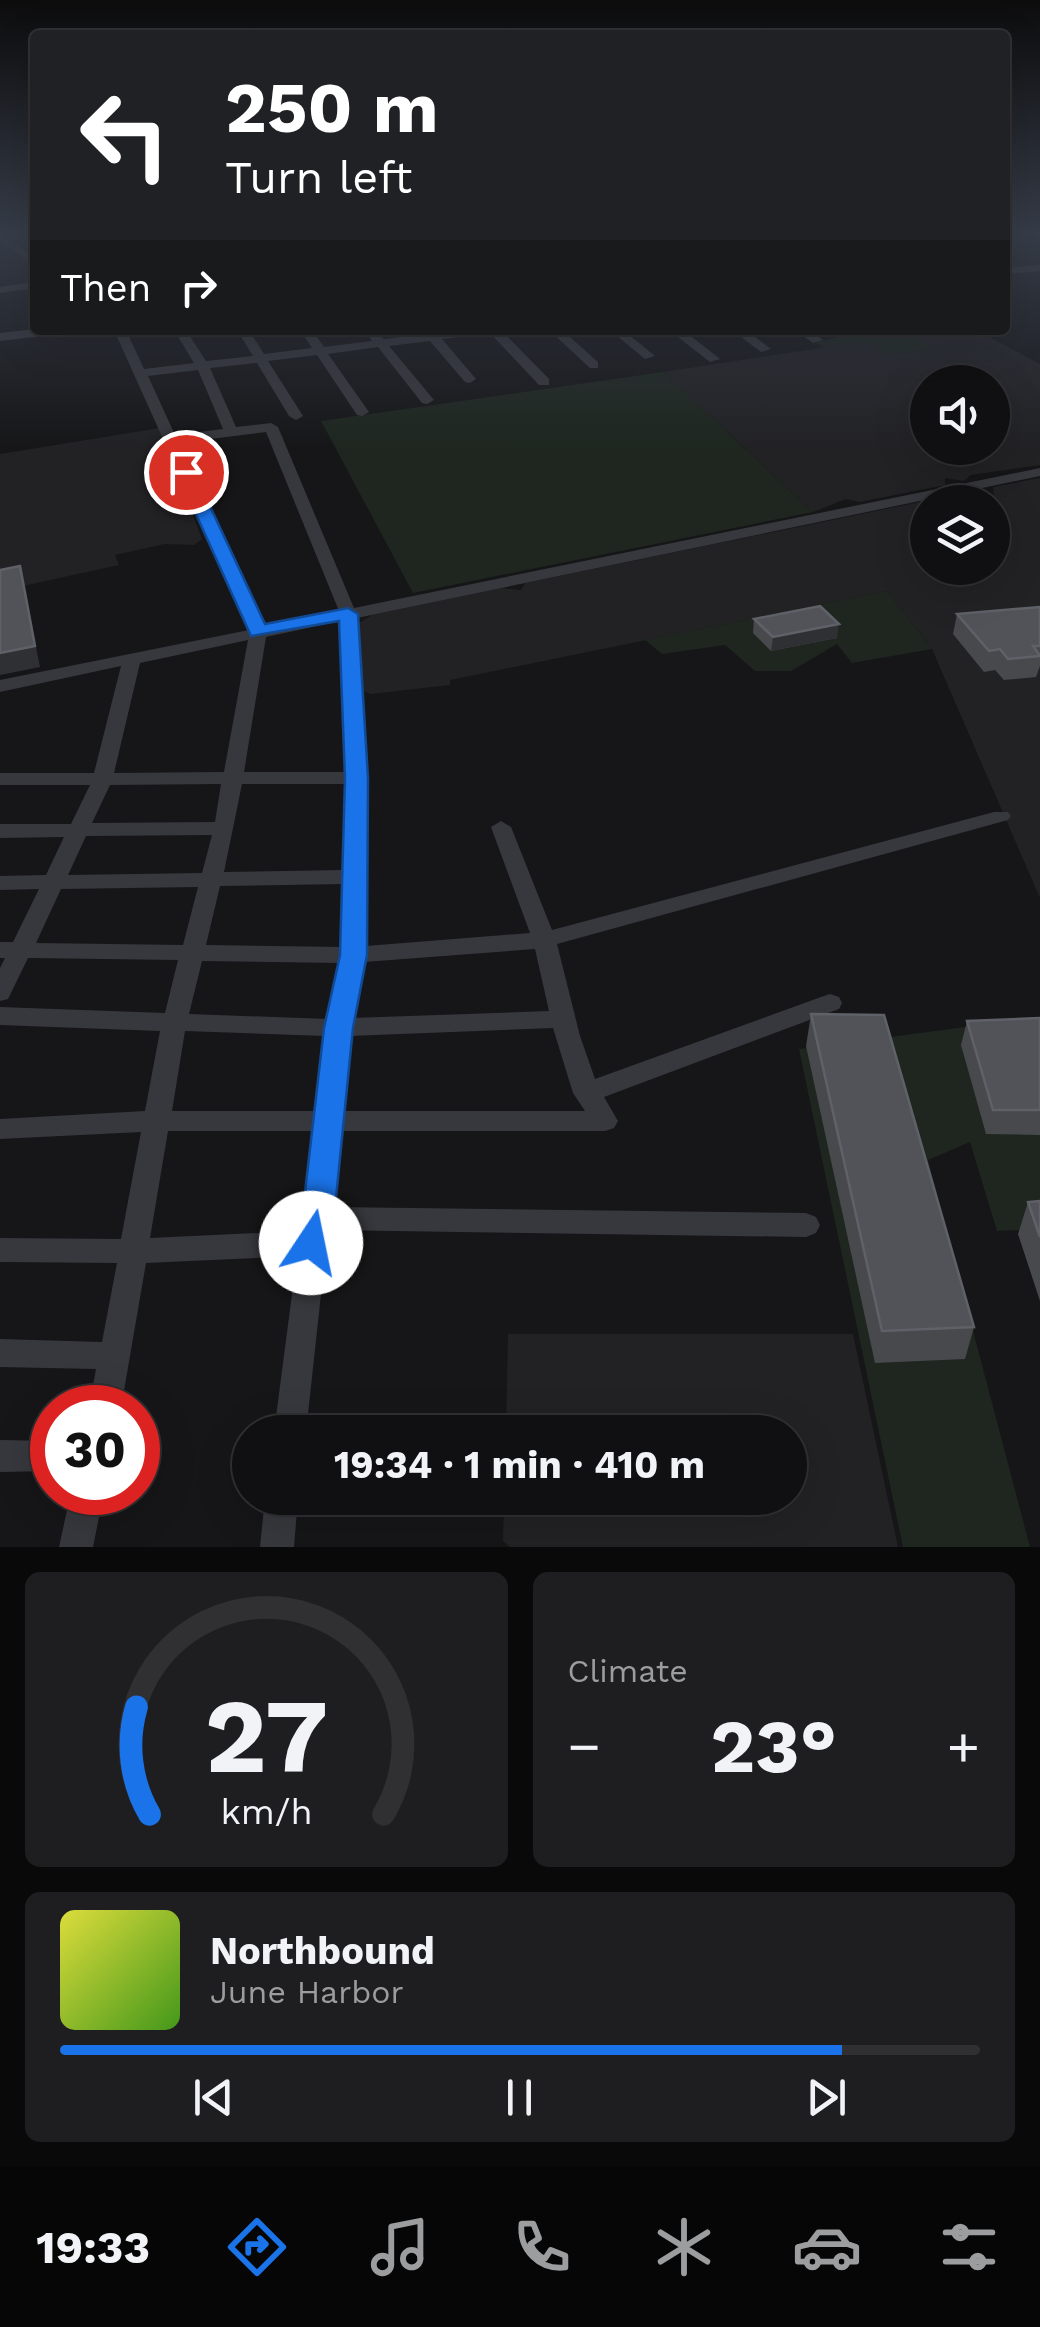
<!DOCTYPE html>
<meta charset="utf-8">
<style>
body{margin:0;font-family:"Work Sans",sans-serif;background:#1e1e20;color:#f1f3f6;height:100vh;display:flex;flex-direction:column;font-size:38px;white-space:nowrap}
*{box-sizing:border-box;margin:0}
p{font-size:32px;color:#9c9d9f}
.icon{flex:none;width:55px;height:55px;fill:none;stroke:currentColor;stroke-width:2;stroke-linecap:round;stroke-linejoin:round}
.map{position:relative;height:1547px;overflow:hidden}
.details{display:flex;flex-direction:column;gap:25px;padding:25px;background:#09090a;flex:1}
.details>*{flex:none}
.top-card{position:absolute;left:30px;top:30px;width:980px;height:305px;border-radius:10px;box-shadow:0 10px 40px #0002,0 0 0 2px #303032;background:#202124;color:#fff;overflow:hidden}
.controls{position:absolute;left:910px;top:365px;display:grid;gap:20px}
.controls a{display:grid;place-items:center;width:100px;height:100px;border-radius:50%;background:#101012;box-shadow:0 10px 40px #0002,0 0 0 2px #303032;font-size:50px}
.speed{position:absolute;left:30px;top:1385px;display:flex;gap:20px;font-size:50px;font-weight:700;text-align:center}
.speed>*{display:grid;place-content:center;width:130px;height:130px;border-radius:50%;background:#101012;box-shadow:0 10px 40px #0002,0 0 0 2px #303032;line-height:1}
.speed .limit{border:15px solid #d22;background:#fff;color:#111}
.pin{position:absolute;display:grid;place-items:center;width:85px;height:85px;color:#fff;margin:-42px;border:5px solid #fff;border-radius:50%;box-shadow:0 2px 10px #0007}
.me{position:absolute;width:110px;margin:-55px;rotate:11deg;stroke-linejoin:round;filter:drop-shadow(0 0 8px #0008)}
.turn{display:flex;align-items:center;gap:35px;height:210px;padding:0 30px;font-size:45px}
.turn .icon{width:130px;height:130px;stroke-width:2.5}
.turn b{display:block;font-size:70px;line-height:85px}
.then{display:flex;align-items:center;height:95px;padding:0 30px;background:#0003;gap:20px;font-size:38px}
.big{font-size:75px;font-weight:700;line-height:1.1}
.details .card{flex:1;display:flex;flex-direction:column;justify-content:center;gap:15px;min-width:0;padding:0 35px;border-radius:15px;background:#1e1e20}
.details .dial{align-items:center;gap:0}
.dial svg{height:260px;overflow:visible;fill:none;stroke:#303032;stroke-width:7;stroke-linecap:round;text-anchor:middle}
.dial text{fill:#f1f3f6;stroke:none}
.song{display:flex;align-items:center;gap:30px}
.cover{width:120px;height:120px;border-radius:15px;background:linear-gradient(135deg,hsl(60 70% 55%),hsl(100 70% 35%))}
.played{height:10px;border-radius:5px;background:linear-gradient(90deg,#1a73e8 85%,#303032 85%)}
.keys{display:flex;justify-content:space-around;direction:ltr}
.heat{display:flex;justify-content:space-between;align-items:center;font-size:55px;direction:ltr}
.details .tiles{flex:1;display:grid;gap:25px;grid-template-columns:1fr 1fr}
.card:last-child{grid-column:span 2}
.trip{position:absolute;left:232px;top:1415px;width:575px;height:100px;border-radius:50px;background:#101012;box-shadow:0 10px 40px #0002,0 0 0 2px #303032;font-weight:700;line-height:100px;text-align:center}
.menu{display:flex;height:160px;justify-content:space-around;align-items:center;background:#060607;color:#9c9d9f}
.menu .icon{width:70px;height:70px}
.menu .selected{color:#1a73e8}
.menu b{font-size:45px;color:#f1f3f6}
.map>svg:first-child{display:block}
.built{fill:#222225;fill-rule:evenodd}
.green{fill:#1e261f}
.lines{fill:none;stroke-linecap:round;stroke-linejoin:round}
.street{fill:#37383d;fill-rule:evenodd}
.wall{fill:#47494d}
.shaded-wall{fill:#2f3033}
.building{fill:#525359;stroke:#5f6168;stroke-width:2.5}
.route{fill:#1a73e8;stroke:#114b97;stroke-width:2.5}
</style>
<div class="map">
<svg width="1040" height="1547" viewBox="0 0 1040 1547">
<rect width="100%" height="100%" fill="#161618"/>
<g class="built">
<path d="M 903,330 L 976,330 L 1040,364 L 1040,465 L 971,475 L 964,481 L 945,478 L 945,485 L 860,502 L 846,499 L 813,512 L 663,372 L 866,341 L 887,355 L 933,348 ZM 928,382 L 992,382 L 992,448 L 928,448 Z"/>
<polygon points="160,428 202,539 194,545 165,544 115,555 119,565 0,591 0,454"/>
<path d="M 1040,478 L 1040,898 L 932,649 L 887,591 L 450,680 L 450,685 L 371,694 L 360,690 L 359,623 L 372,615 L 501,588 L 521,590 L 525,583 L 959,494 L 994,499 L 993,487 ZM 928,502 L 992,502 L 992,568 L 928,568 Z"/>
<polygon points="508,1334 853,1334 898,1547 510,1547 503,1541 504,1498 790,1498 790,1432 506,1432"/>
</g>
<g class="green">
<polygon points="834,330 903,330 934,348 887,355 866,341 824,348 815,342 844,336"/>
<polygon points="663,372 813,512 413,593 321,421"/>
<polygon points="887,591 932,649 852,663 837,644 791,671 755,671 725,645 662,654 645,640"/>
<polygon points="1040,1017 1040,1229 997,1231 970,1142 928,1160 1030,1547 903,1547 799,1049"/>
</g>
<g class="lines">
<g class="street">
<polygon points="0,233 35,258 35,266 0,241"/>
<polygon points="1040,265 1040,271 1005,274 1005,268"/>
<polygon points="35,282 35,288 0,293 0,287"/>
<polygon points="35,329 66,330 60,334 0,341 0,333"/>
<path d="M 114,330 L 126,330 L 144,369 L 194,363 L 174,330 L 186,330 L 206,361 L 253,356 L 237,330 L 249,330 L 264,354 L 312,348 L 300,330 L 312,330 L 324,347 L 372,341 L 368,335 L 374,331 L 384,339 L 425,334 L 424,330 L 436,333 L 501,330 L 549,379 L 549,385 L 539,385 L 490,333 L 442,339 L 476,379 L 470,383 L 465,382 L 430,341 L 389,346 L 434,400 L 427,404 L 422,403 L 378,347 L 328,354 L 369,412 L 362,416 L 357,415 L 317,355 L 268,361 L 303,416 L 296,420 L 289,416 L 257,363 L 210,368 L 236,427 L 271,423 L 278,427 L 354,608 L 1040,468 L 1040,476 L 357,618 L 367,778 L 366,946 L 530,933 L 491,827 L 501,821 L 511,827 L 552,930 L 994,812 L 1008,812 L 1011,816 L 1008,820 L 557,944 L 580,1036 L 595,1079 L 821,997 L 830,994 L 839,997 L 842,1003 L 839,1009 L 604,1097 L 618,1121 L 614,1128 L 605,1131 L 339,1131 L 331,1207 L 806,1213 L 816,1217 L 820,1225 L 816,1233 L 806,1237 L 328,1230 L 306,1432 L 274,1432 L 297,1256 L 146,1263 L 121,1408 L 89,1408 L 96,1369 L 0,1367 L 0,1339 L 102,1342 L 117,1263 L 0,1262 L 0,1238 L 121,1239 L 141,1132 L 0,1139 L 0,1119 L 145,1111 L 160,1031 L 0,1025 L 0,1007 L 165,1013 L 178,960 L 28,958 L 8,999 L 0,1001 L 0,968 L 5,958 L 0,958 L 0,942 L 13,942 L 39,889 L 0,890 L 0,876 L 46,875 L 64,837 L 0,838 L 0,824 L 71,824 L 90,785 L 0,785 L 0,773 L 94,773 L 121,666 L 0,692 L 0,680 L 249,630 ZM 198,370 L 223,429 L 175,435 L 148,376 ZM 266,432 L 339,611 L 265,626 L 179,443 ZM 340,621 L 347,772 L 244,772 L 266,637 ZM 248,640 L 224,772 L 114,773 L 140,663 ZM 221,784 L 215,822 L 92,823 L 110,785 ZM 242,784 L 347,784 L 345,870 L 224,872 ZM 212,835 L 202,873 L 68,875 L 86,836 ZM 344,884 L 343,947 L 206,945 L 220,886 ZM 198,887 L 183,945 L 36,943 L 61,889 ZM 535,949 L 549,1011 L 352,1018 L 364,962 ZM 202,961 L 341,963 L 328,1019 L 189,1014 ZM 553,1028 L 573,1093 L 585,1111 L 341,1111 L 349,1036 ZM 185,1031 L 325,1036 L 315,1111 L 172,1111 ZM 168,1131 L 312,1131 L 300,1231 L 150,1238 Z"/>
<polygon points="549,330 562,330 598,362 598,368 590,368"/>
<polygon points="610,330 623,330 655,356 645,359"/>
<polygon points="669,330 683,330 720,359 710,362"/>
<polygon points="732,330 746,330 771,349 761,352"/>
<polygon points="795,330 809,330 823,340 813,343"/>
<polygon points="0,1440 52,1441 52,1471 0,1472"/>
<polygon points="71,1492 104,1492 93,1547 59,1547"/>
<polygon points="265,1498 298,1498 294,1547 260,1547"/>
</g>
</g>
<g class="wall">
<polygon points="1040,607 1040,666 1036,677 1004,680 995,670 984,672 953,634 957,614"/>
<polygon points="754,619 837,638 771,651 753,633"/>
<polygon points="811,1014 974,1327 965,1359 875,1363 806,1046"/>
<polygon points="1040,1018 1040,1135 986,1134 961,1045 967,1021"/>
<polygon points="1040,1201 1040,1301 1018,1234 1028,1202"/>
</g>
<g class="shaded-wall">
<polygon points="20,566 40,667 0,675 0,653"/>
<polygon points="839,624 837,638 771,651 773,637"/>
</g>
<g class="building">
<polygon points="20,566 35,646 0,653 0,570"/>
<polygon points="820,606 839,624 773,637 754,619"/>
<polygon points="1040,607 1040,646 1033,646 1040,656 1008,659 1000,649 989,651 957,614"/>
<polygon points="811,1014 884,1015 974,1327 882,1331"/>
<polygon points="1040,1018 1040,1110 993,1110 967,1021"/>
<polygon points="1040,1201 1040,1237 1028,1202"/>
</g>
<linearGradient id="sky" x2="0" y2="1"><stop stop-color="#0c0c0d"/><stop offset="0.52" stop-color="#363c48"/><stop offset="1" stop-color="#363c48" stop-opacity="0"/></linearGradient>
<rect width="1040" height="449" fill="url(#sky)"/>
<polygon class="route" points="186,467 194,472 265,624 348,608 358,614 368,778 367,955 353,1028 334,1218 323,1253 311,1257 299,1253 295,1243 302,1218 324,1028 340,955 345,778 339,621 251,636 177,472"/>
</svg>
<div class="controls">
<a><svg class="icon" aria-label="sound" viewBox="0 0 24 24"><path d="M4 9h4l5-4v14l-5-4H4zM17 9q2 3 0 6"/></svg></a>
<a><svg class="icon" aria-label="layers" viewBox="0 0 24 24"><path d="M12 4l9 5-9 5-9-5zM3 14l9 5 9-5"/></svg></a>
</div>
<div class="speed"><div class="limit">30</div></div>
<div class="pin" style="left:186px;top:472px;background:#d93025"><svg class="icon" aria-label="arrive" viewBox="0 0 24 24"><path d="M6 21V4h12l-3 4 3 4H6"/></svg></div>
<svg class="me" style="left:311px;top:1243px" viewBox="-20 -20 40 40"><circle r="19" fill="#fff"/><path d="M0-13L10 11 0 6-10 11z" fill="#1a73e8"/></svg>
<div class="trip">19:34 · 1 min · 410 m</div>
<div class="top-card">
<div class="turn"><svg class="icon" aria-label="left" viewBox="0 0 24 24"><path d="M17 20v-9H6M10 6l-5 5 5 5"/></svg><div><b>250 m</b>Turn left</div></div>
<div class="then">Then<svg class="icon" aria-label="right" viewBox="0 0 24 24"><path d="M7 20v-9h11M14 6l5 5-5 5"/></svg></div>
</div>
</div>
<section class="details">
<div class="tiles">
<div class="card dial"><svg viewBox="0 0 100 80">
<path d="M14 69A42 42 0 1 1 86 69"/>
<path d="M14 69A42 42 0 0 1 10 36" stroke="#1a73e8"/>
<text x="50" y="56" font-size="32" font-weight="700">27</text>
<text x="50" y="72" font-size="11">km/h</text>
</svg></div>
<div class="card"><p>Climate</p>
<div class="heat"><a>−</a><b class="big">23°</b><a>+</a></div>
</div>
<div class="card">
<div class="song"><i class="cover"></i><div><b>Northbound</b><p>June Harbor</p></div></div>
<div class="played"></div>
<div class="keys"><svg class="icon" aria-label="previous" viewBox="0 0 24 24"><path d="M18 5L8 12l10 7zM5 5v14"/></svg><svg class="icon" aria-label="pause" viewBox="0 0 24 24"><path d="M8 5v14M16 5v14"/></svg><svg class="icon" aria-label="next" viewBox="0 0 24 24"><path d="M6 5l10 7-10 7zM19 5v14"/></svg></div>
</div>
</div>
</section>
<nav class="menu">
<b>19:33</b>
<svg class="icon selected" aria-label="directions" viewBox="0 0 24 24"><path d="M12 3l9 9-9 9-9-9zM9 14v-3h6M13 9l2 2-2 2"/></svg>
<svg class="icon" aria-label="music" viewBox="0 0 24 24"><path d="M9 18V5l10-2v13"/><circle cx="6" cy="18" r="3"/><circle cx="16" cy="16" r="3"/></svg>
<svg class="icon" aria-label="phone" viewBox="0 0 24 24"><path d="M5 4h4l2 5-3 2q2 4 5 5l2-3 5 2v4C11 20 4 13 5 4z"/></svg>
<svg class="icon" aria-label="climate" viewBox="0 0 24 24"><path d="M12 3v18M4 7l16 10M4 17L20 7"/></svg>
<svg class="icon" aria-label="car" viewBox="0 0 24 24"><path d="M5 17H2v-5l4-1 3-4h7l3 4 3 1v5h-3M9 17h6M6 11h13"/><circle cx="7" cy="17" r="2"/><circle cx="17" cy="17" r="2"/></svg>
<svg class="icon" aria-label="filters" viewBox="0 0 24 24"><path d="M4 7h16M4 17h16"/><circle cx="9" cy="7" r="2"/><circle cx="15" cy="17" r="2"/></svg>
</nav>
